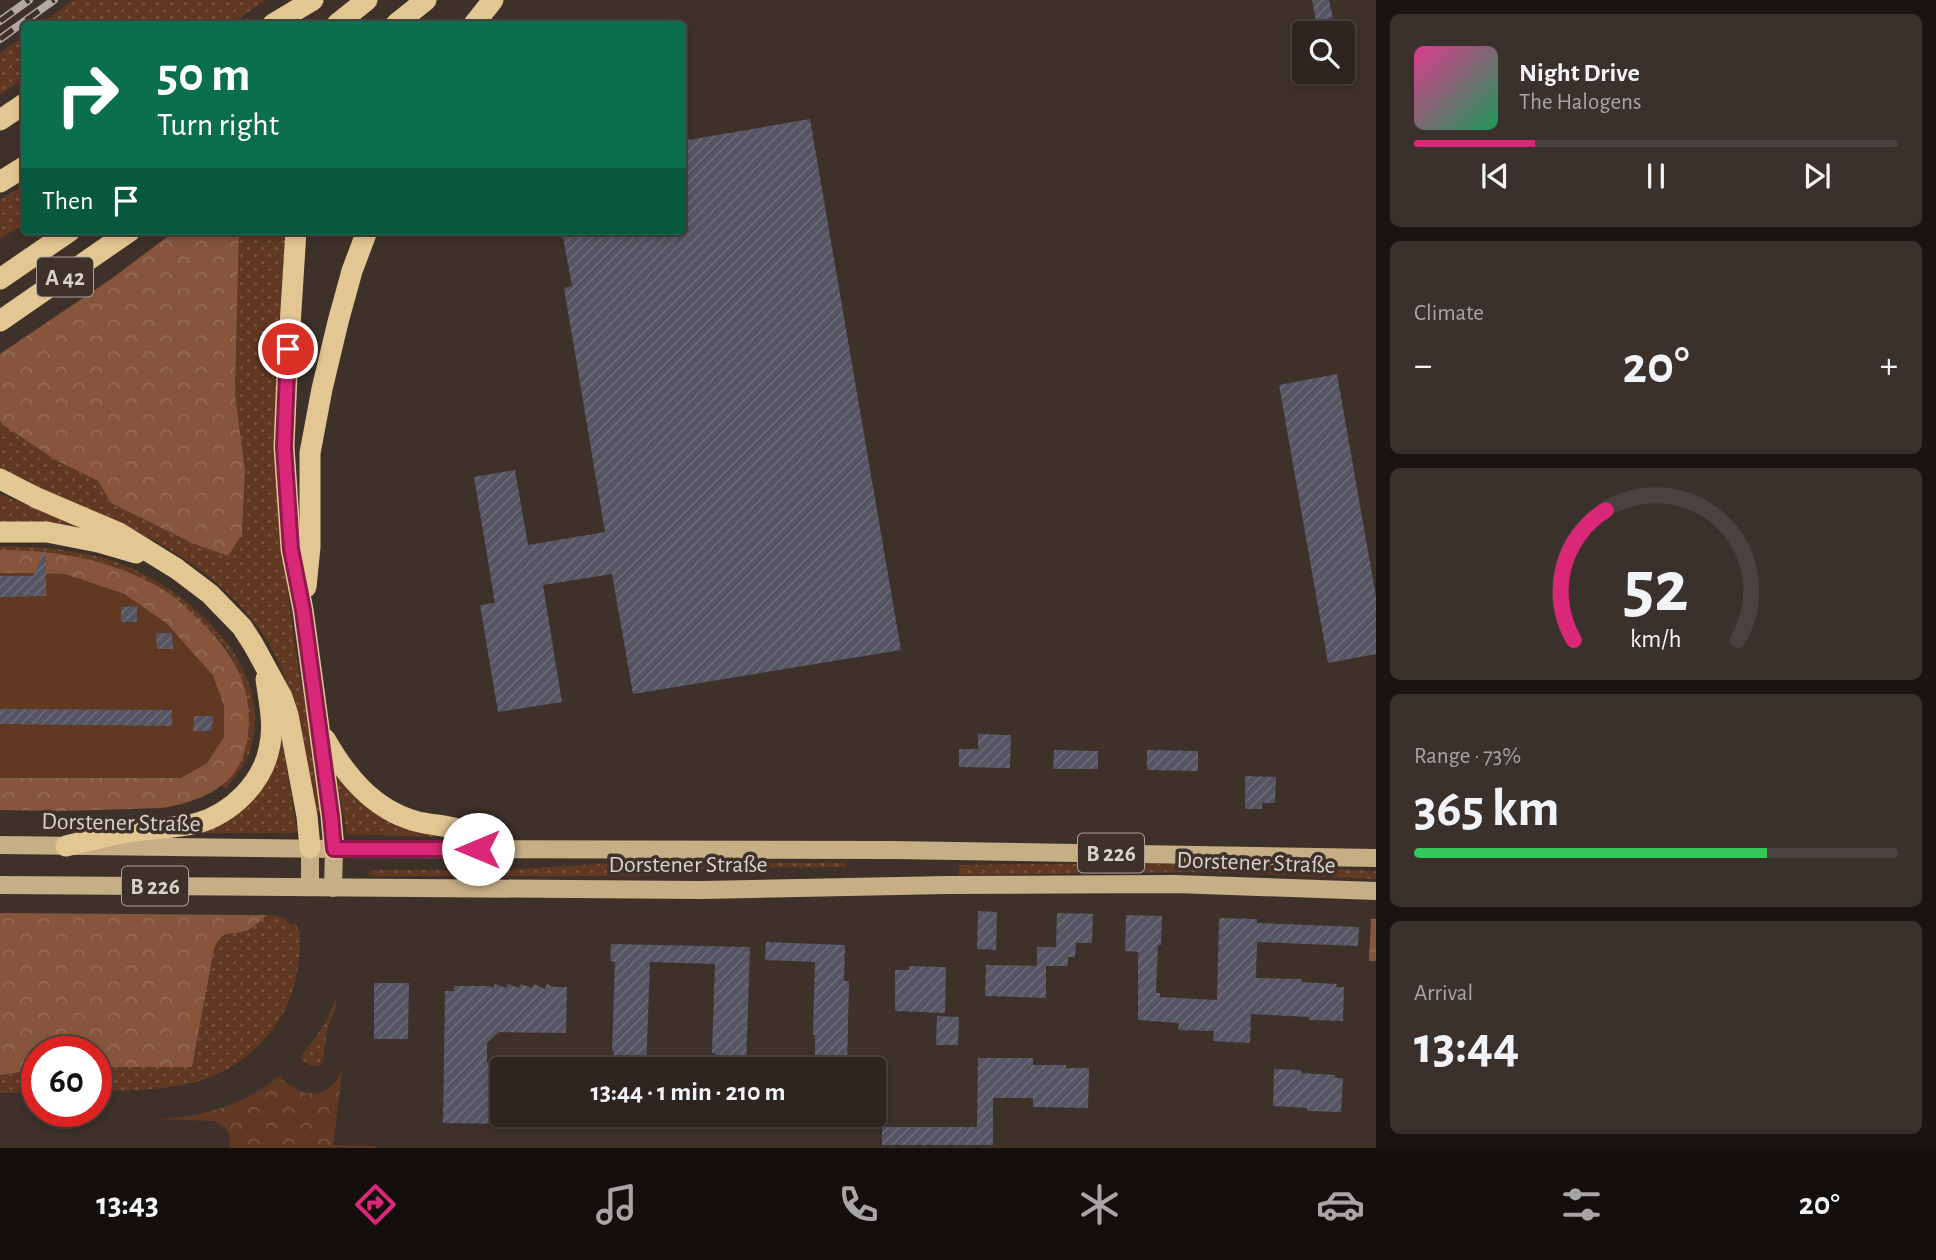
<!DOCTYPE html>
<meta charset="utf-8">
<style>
body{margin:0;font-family:"Alegreya Sans",sans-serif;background:#3a312d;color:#f1f3f6;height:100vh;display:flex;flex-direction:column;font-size:26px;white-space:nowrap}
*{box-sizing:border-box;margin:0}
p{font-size:23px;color:#a7a5a5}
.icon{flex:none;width:38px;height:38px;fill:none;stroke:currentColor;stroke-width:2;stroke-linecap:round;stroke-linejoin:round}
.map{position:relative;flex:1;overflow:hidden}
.panel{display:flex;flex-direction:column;gap:14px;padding:14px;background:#191412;width:560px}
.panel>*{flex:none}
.hud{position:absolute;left:21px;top:21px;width:665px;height:214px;border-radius:7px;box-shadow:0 4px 10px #0003,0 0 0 2px #49423e;background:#0b6e4f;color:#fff;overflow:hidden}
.tools{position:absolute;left:1292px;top:21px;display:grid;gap:14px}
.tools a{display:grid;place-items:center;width:63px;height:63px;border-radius:7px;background:#2e2520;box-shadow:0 4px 10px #0003,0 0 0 2px #49423e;font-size:35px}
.speed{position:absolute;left:21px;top:1036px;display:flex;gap:14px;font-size:35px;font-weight:700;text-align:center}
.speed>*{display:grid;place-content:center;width:91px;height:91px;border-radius:50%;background:#2e2520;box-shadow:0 4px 10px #0003,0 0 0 2px #49423e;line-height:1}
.speed .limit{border:10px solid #d22;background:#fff;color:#111}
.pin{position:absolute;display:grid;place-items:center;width:60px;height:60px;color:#fff;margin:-30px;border:4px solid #fff;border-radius:50%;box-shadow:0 2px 7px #0007}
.me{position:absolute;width:77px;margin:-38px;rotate:270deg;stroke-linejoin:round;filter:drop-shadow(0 0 5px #0008)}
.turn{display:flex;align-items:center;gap:24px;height:147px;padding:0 21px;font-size:32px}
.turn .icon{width:91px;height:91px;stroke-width:2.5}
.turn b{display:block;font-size:49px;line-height:60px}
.then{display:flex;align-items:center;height:66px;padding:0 21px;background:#0003;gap:14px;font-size:26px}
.big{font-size:52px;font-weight:600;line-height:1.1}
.panel .card{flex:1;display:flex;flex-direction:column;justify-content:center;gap:10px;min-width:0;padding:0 24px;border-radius:10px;background:#3a312d}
.panel .dial{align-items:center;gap:0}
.dial svg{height:182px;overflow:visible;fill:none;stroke:#49423e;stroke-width:7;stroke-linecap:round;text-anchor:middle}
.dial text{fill:#f1f3f6;stroke:none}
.song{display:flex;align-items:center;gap:21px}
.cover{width:84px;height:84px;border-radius:10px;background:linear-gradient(135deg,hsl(330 70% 55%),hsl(150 70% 35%))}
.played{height:7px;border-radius:4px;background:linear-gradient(90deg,#db2777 25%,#49423e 25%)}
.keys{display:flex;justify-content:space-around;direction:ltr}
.heat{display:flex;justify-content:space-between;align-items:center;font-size:38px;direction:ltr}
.charge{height:10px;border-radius:5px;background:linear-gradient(90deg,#34c759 73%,#49423e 0)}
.trip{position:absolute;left:490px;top:1057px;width:396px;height:70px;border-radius:7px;background:#2e2520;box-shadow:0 4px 10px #0003,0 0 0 2px #49423e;font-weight:600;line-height:70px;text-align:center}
.menu{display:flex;height:112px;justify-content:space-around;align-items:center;background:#120f0d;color:#a7a5a5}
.menu .icon{width:49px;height:49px}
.menu .on{color:#db2777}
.menu b{font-size:32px;color:#f1f3f6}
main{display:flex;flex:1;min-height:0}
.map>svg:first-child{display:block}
.grass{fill:url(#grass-dots)}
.forest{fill:url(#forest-crowns)}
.park{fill:url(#park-crowns)}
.garden{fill:#613822}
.building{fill:url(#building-hatch)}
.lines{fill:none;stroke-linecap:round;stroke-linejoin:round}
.primary{stroke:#c6af84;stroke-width:18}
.motorway{stroke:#e3c793;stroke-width:21}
.rail-casing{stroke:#b2a9a4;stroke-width:8}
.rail{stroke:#3d312a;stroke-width:5;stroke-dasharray:16;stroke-linecap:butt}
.route-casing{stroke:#8e194d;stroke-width:18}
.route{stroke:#db2777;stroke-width:12}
.labels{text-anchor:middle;stroke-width:7;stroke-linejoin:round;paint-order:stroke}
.shield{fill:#3d312a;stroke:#aaa19c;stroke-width:2}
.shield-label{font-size:23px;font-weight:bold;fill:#d9d1cd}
.street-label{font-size:24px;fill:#d9d1cd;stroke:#3d312a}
</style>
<main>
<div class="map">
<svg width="1376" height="1148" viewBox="0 0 1376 1148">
<defs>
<pattern id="grass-dots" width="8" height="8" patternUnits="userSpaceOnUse" patternTransform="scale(1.75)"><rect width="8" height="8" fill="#613822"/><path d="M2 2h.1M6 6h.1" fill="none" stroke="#775441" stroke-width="1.8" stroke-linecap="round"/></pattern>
<pattern id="forest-crowns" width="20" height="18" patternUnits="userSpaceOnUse" patternTransform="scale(1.75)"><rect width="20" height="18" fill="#86553c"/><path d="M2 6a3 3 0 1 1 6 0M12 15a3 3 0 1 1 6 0" fill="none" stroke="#966c57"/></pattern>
<pattern id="park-crowns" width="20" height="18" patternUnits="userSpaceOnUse" patternTransform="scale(1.75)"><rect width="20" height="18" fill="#613822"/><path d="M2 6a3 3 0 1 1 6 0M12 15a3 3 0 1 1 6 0" fill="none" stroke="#775441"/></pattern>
<pattern id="building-hatch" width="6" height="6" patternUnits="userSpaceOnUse" patternTransform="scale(1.75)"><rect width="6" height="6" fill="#545462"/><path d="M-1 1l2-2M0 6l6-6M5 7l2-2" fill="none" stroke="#6c6c77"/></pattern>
</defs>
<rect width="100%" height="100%" fill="#3d312a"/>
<g class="grass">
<polygon points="74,0 266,0 231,24 40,24"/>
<polygon points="24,36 24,78 0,95 0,53"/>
<polygon points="24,185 24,223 0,239 0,200"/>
<path d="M 239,231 L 289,231 L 280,526 L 295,648 L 324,812 L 315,812 C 309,766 302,720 285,677 C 238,557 108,519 0,472 L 0,421 L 3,425 L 54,459 L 98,481 L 111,503 L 192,543 L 242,534 L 245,471 L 235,394 Z"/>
<polygon points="0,494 95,532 0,523"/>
<path d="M 0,546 C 39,547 78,549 116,562 C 188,588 280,668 249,754 C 244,767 235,778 225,789 L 222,785 C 245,765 254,726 245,697 C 242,686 240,672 234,662 C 225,643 208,627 192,614 C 183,606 174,596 164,590 C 114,560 57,550 0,550 Z"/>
<polygon points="281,734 297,831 294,833 204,833 204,830"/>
<polygon points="339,778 435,832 435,837 347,834 337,780"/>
<polygon points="612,863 845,863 845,867 710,868 672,874 641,876 375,876 368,874 371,870 504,870"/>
<path d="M 959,865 C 1098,863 1237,863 1376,871 L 1376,879 L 1212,872 L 959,875 Z"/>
<path d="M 267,915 C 278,916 284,915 290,925 L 296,923 L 298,930 L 300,930 C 300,948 299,966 295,983 C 283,1031 240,1072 192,1083 C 161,1090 128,1091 96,1091 L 96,1067 L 192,1067 L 214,949 C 224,926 233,937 248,930 C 255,926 261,920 267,915 Z"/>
<path d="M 337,997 L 335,1010 L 327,1030 L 323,1062 C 315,1070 307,1064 300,1058 L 325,1024 Z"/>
<polygon points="37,1070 37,1092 0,1093 0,1075"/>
</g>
<g class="forest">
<polygon points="175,231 239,231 235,394 245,471 242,534 228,556 192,543 111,503 98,481 54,459 3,425 0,421 0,354 111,279"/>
<path d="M 0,550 C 58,550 114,560 164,590 C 175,596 184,606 193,614 C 230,648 254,683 248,735 C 246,750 241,766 230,778 C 213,796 186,804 162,808 L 61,811 L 0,810 L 0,778 L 180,778 L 207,763 L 213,676 L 166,623 L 124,594 L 64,574 L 0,573 Z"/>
<path d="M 0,913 L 267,915 C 261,920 255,926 248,930 C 233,937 224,926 214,949 L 192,1067 L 96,1067 L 96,1052 L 37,1052 L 37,1070 L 0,1075 Z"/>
<polygon points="1371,919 1376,919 1376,961 1369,961"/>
</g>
<path class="park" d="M 343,1066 L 333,1145 L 376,1146 L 377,1148 L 229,1148 L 230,1136 L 226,1129 L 214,1121 L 154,1119 C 204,1117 241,1106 280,1076 C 300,1101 334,1100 343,1066 Z"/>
<polygon class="garden" points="0,573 64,574 124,594 166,623 213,676 224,705 224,737 207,763 179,778 0,778"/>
<g class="building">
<polygon points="1312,0 1329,0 1333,18 1316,21"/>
<polygon points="810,119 901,650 633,694 612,574 543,585 562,702 498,712 480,605 495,603 474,477 515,470 528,545 605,532 564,288 572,286 562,231 682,231 682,141"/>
<polygon points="1337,374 1376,597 1376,654 1328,663 1279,385"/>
<polygon points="46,548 46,596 0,597 0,576 33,576"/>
<polygon points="137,606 137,622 121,622 121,607"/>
<polygon points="156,633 172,633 173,649 157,649"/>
<polygon points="0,709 172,710 172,726 0,724"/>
<polygon points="194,716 213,716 212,731 193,731"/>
<polygon points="978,734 1011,735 1010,768 959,767 959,749 978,749"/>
<polygon points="1054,750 1098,751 1098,769 1053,769"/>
<polygon points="1147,750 1198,751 1198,771 1147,770"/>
<polygon points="1245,776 1276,777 1275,803 1262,803 1262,809 1245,809"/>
<polygon points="978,911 997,912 996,950 977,949"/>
<polygon points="1057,913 1093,914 1092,943 1076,943 1075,957 1068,957 1068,966 1037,966 1037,947 1056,947"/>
<polygon points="1126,915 1162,916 1161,945 1158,945 1156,993 1160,993 1160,997 1217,1000 1219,918 1257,919 1257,923 1359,927 1358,946 1257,942 1256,978 1302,979 1302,982 1337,984 1336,987 1344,987 1343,1021 1309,1020 1309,1017 1251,1014 1250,1043 1213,1041 1214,1031 1178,1030 1179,1023 1138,1020 1138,952 1125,951"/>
<polygon points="766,942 845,945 844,981 849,981 847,1069 815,1069 815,1035 813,1035 815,962 765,960"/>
<polygon points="611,944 750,947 746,1069 714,1069 715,1053 712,1053 715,964 650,962 646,1069 613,1069 614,1051 612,1051 615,962 610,961"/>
<polygon points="986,965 1046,966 1046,998 985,996"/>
<polygon points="909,966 946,967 945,1013 895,1011 895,970 909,970"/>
<polygon points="374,983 409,983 408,1039 374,1039"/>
<polygon points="495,984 506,988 508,984 519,988 521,984 532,988 534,984 545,989 547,984 554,987 567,987 566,1033 499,1032 487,1043 487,1062 502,1078 502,1124 443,1123 445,991 454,991 454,986 488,986 493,988"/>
<polygon points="937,1016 959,1017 958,1045 936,1045"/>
<polygon points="978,1058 1033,1058 1033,1065 1066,1065 1066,1068 1089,1068 1088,1108 1033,1107 1033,1098 993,1098 993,1145 882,1145 882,1127 977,1127"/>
<polygon points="1274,1069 1301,1070 1301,1073 1335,1075 1335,1078 1343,1078 1341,1112 1307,1111 1307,1108 1273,1106"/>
</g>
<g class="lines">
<g class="primary">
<polyline points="0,845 334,849 893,850 1376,858"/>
<polyline points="0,885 701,890 946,885 1175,884 1376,891"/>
<polyline points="310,887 310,848"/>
<polyline points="333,888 334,849"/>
</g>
<g class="motorway">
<polyline points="273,24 313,0"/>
<polyline points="337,24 367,0"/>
<polyline points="396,24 426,0"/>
<polyline points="474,24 493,0"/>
<polyline points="0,120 24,104"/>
<polyline points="0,182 24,167"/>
<polyline points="296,231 287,374 284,447 291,549 303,610 331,816 334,849"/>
<polyline points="0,279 70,231"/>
<polyline points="0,321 130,231"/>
<polyline points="0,479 37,498 119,533 177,569 210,594 242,627 253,644 282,697 288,715 307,816 310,848"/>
<polyline points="0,532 47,532 98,542 136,553"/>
<polyline points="306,587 310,547 310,453 322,389 338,322 352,271 367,231"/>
<path d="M 325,739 C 346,776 373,809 415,821 C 429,825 444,825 458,829 C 473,833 488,843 503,850"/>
<path d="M 66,846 C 88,841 111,834 134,831 C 155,828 177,828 198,823 C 232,813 262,783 269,749 C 275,726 269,702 266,679"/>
</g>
<g class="rail-casing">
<g id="rail">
<polyline points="0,21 29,0"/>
<polyline points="0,39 54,0"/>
</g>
</g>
<use href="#rail" class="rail"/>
</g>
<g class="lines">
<g class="route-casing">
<polyline id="route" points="288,349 284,447 291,549 303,610 331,816 334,849 478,849"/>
</g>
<use href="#route" class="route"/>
</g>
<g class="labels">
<g class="shield">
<rect x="37" y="257.5" width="56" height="39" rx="5"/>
<rect x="1078" y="833.5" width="66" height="39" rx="5"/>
<rect x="122" y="866.5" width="66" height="39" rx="5"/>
</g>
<g class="shield-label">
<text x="65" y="285">A 42</text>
<text x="1111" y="861">B 226</text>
<text x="155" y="894">B 226</text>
</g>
<g class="street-label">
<text transform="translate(121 822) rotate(1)" y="8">Dorstener Straße</text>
<text transform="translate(1256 862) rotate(2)" y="8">Dorstener Straße</text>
<text x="688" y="872">Dorstener Straße</text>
</g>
</g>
</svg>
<div class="tools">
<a><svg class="icon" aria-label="search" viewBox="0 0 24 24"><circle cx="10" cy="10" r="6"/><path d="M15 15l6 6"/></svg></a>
</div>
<div class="speed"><div class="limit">60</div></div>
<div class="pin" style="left:288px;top:349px;background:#d93025"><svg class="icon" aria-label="arrive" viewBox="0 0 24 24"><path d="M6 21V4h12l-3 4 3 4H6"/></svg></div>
<svg class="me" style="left:478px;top:849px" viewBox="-20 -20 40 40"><circle r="19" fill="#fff"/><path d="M0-13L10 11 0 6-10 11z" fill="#db2777"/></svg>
<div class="trip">13:44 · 1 min · 210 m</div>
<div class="hud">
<div class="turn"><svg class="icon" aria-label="right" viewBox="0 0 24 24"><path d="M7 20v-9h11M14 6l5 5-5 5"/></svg><div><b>50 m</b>Turn right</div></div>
<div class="then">Then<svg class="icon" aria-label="arrive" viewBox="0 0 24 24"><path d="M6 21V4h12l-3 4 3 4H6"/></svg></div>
</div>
</div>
<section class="panel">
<div class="card">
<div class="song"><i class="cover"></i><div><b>Night Drive</b><p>The Halogens</p></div></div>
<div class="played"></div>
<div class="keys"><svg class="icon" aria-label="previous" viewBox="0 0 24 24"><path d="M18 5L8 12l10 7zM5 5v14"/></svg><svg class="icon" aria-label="pause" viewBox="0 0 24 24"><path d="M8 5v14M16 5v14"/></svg><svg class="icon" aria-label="next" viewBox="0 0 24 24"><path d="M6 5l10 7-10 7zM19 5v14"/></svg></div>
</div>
<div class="card"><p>Climate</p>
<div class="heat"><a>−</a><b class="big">20°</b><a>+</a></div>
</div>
<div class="card dial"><svg viewBox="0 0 100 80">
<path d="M14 69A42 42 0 1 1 86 69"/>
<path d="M14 69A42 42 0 0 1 28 12" stroke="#db2777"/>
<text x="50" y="56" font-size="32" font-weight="700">52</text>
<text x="50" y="72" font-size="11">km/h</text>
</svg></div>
<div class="card"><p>Range · 73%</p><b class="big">365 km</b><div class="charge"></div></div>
<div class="card"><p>Arrival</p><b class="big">13:44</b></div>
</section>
</main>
<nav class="menu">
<b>13:43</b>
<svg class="icon on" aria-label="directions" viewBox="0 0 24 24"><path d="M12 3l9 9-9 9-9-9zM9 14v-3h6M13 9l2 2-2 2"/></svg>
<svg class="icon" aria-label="music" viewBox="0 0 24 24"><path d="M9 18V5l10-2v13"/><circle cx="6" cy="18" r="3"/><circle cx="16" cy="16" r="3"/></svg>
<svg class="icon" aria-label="phone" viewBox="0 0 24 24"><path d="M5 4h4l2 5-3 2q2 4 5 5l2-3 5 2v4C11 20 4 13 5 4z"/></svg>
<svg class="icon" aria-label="climate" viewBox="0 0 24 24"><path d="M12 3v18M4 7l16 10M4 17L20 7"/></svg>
<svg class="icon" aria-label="car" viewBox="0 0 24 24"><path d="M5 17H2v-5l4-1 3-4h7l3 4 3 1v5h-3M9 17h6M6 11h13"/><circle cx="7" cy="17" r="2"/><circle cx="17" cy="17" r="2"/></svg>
<svg class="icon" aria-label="filters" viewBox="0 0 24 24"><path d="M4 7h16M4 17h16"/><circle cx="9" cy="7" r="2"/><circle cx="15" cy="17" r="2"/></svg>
<b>20°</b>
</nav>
